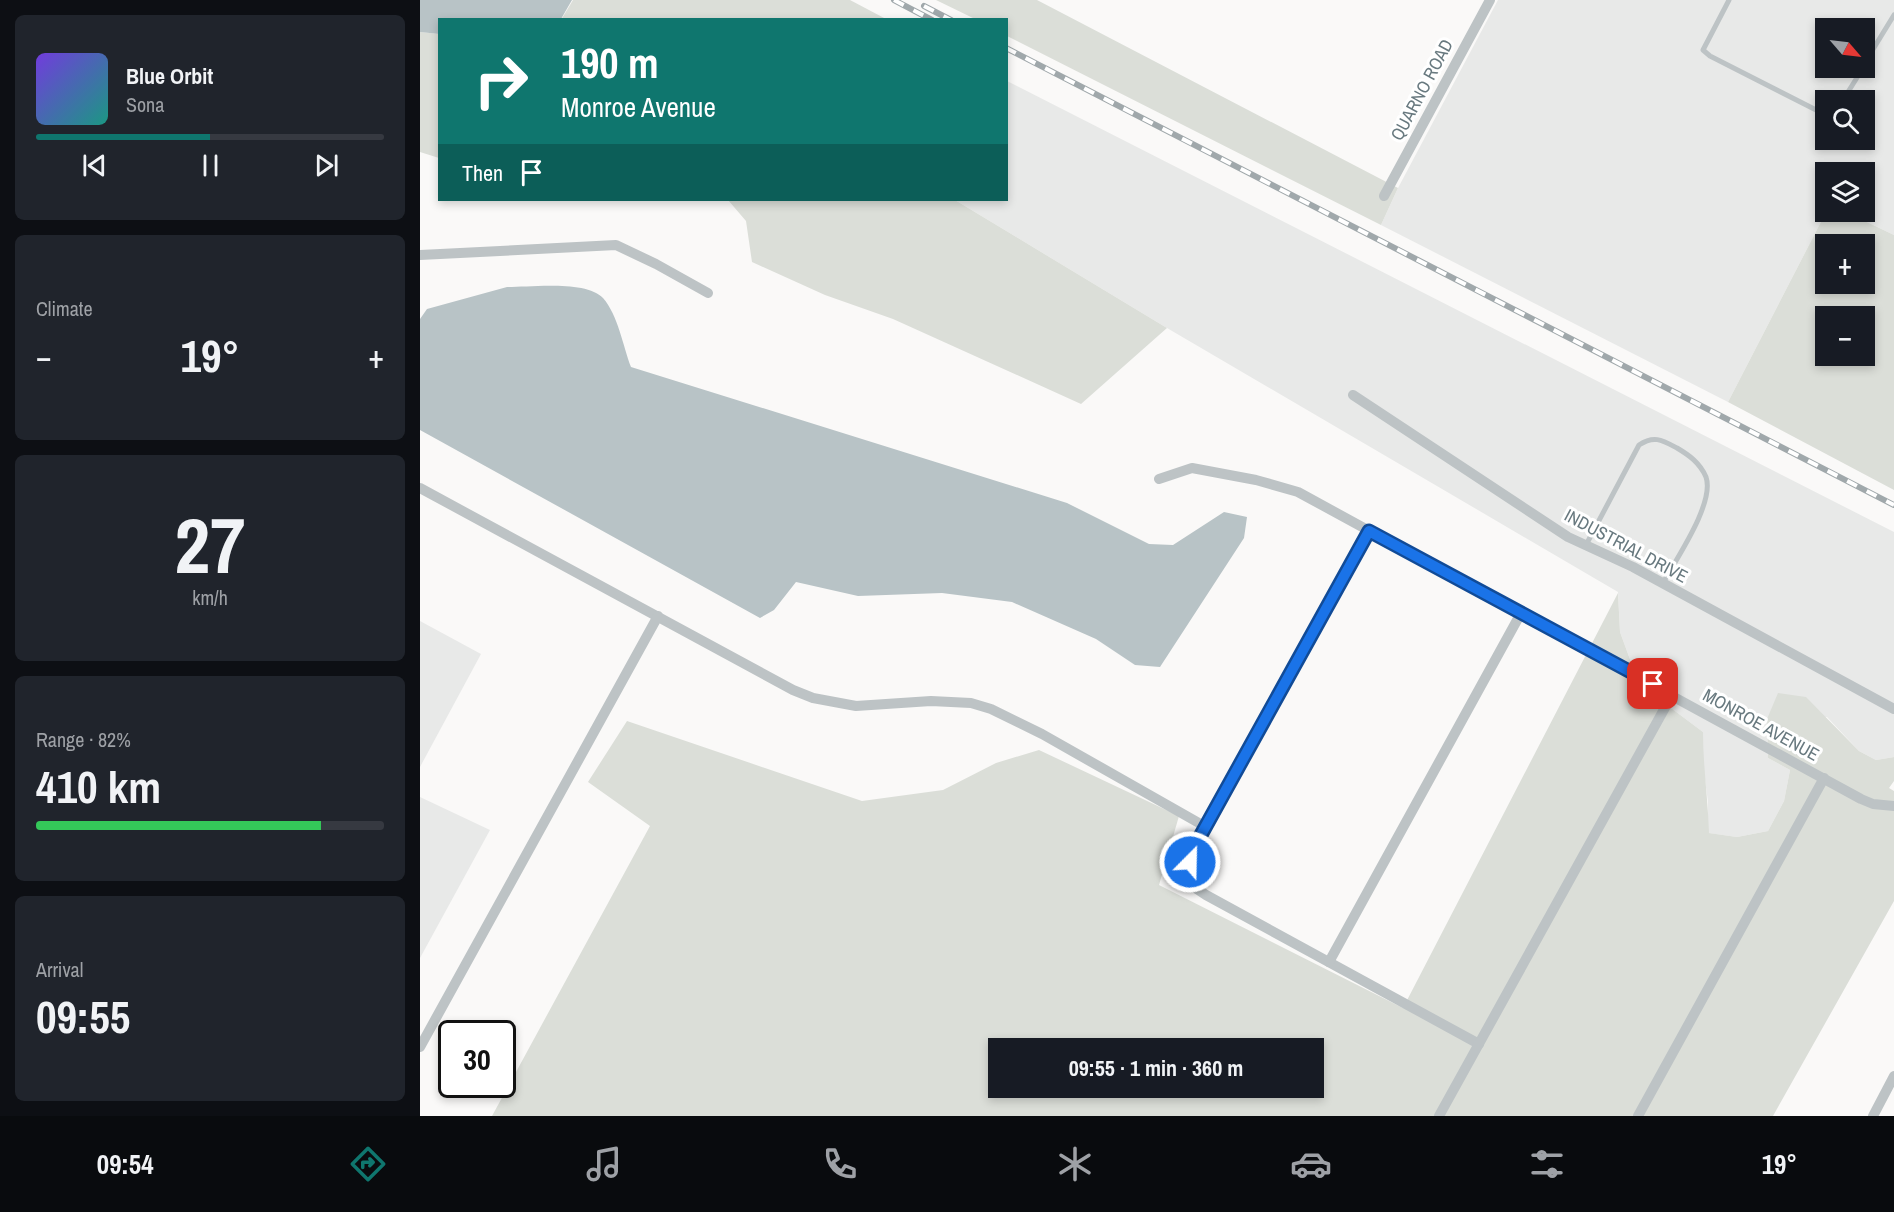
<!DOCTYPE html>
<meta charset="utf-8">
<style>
body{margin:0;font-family:"Archivo Narrow",sans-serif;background:#20242c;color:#f1f3f6;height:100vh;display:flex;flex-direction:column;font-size:22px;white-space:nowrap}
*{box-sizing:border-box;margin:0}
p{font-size:20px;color:#9ea1a6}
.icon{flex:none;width:33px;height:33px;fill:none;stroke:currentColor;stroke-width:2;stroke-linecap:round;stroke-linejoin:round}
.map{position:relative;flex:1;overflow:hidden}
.drawer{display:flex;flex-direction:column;gap:15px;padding:15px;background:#0d0f14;width:420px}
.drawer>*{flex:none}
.hud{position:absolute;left:18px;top:18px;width:570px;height:183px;border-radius:0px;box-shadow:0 3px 9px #0003;background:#0f766e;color:#fff;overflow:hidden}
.needle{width:39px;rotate:118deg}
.tools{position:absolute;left:1395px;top:18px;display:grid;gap:12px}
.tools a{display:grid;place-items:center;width:60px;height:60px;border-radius:0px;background:#171b24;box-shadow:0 3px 9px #0003;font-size:30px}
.speed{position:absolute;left:18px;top:1020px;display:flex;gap:12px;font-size:30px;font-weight:700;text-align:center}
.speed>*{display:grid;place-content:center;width:78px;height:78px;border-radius:50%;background:#171b24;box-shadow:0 3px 9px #0003;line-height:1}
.speed .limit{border:3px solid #111;border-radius:9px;background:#fff;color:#111}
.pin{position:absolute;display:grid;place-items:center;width:51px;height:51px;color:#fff;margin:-26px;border-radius:12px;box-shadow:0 3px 9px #0006}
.me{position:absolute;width:66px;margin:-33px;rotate:23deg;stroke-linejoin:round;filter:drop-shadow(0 0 4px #0008)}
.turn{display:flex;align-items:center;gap:21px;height:126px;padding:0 24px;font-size:27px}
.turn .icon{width:78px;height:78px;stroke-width:2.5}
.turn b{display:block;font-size:42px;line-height:51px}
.then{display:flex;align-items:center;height:57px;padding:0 24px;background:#0003;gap:12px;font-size:22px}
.big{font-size:45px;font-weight:700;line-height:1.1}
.drawer .widget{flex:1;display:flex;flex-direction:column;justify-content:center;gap:9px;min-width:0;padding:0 21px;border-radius:9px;background:#20242c}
.drawer .dial{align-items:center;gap:0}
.dial b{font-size:78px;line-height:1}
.song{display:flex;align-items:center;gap:18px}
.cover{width:72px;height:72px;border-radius:9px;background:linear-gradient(135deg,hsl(260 70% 55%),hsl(170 70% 35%))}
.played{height:6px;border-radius:3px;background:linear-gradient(90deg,#0f766e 50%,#363941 50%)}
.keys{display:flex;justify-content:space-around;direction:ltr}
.heat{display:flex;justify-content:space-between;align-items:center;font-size:33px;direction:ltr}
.charge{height:9px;border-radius:4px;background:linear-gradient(90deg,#34c759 82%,#363941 0)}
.trip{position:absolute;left:568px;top:1038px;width:336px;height:60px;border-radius:0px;background:#171b24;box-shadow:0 3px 9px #0003;font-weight:700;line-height:60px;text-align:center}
.tab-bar{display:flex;height:96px;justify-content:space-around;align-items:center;background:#090b0e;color:#9ea1a6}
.tab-bar .icon{width:42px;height:42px}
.tab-bar .current{color:#0f766e}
.tab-bar b{font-size:27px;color:#f1f3f6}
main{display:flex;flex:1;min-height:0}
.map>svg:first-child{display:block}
.built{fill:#e8e9e8;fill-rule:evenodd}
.green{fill:#dbded8;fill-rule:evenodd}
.water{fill:#b8c3c6}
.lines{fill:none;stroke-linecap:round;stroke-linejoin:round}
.service{stroke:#bdc3c5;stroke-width:5}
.minor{stroke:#bdc3c5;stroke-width:10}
.rail-casing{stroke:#a0a8ab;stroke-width:6}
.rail{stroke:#fff;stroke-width:4;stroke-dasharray:11;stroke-linecap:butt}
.route-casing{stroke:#114b97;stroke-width:15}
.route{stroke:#1a73e8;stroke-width:10}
.labels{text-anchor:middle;stroke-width:6;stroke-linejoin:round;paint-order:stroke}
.street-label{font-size:18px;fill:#68797f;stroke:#fff}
</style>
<main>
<section class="drawer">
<div class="widget">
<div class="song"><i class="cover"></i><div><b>Blue Orbit</b><p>Sona</p></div></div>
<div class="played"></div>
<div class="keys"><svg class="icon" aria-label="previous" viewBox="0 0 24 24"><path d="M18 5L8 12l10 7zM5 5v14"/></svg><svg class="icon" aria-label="pause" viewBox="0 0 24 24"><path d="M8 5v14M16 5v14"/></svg><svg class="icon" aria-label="next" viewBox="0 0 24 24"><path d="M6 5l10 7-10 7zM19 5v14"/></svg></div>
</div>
<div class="widget"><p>Climate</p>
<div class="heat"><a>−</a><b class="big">19°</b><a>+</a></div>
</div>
<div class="widget dial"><b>27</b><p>km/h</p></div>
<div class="widget"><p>Range · 82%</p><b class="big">410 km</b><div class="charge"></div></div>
<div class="widget"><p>Arrival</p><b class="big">09:55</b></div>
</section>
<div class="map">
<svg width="1474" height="1116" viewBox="0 0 1474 1116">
<rect width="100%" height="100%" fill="#faf9f8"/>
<g class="built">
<path d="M 1078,0 L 1474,0 L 1474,235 L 1426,212 L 1444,212 L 1444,172 L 1406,172 L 1406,212 L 1308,402 L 961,225 L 978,188 ZM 1406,28 L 1444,28 L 1444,68 L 1406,68 ZM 1406,100 L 1444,100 L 1444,140 L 1406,140 Z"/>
<polygon points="587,81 1474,532 1474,757 1456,760 1439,751 1407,717 1347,719 1348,758 1370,770 1364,801 1348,831 1317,837 1288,833 1288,802 1283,765 1283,732 1219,684 1200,632 1198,592 747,328 535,200 586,200"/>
<polygon points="0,621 61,654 0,767"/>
<polygon points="0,797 70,830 0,958"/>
</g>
<g class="green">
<polygon points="153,0 430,0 466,19 141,20"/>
<polygon points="516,0 617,0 978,188 961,225 587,36 586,20 555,19"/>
<polygon points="0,32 19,34 19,158 0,152"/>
<polygon points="308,200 535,200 747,328 661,404 473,319 405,295 332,262 326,221"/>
<path d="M 1406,212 L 1426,212 L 1474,235 L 1474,490 L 1308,402 ZM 1406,244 L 1444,244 L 1444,284 L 1406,284 ZM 1406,316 L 1444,316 L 1444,356 L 1406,356 Z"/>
<path d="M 1198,593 L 1200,632 L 1219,684 L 1283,732 C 1283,766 1288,799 1289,833 L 1317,837 L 1348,831 L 1364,801 L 1370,770 L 1348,758 L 1347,719 L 1358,693 L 1386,697 L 1439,751 L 1456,760 L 1474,757 L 1474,781 L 1469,788 L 1474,791 L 1474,901 L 1353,1116 L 72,1116 L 230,826 L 168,782 L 207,721 L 442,801 L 523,790 L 576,763 L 619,750 L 759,816 L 739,885 L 983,1008 ZM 579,1048 L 894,1048 L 894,1088 L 579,1088 Z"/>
</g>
<g class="water">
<polygon points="0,0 152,0 141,19 20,20 19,34 0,32"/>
<path d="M 87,287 C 109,287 167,280 183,298 C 198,315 203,346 211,367 L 647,503 L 729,544 L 753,545 L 804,512 L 827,517 L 824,538 L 740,667 L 715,665 L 676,639 L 592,602 L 522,593 L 438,596 L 376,582 L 354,610 L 340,618 L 0,430 L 0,319 L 7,309 Z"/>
</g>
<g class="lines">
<g class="service">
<polyline points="1309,0 1283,50 1290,56 1406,115"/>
<polyline points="1444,64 1474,15"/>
<polyline points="1423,100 1443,68"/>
<path d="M 1166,545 L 1219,445 C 1234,435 1242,440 1257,448 C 1269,455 1280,463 1286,477 C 1295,503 1256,559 1243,583"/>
</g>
<g class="minor">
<polyline points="964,196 1070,0"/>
<polyline points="0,255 196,245 236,264 288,293"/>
<polyline points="933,395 1148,537 1213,567 1474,709"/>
<polyline points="739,479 772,468 836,480 878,492 1441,799 1453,804 1474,806"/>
<polyline points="0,488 373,690 393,698 436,706 511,701 551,703 571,709 622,734 786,827"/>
<polyline points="949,531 777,842 768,872 777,889 786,895 1059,1044"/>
<polyline points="909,962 1101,613"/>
<polyline points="0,1047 238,616"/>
<polyline points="1019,1116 1252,695"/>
<polyline points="1218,1116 1404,778"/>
<polyline points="1453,1116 1474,1076"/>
</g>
<g class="rail-casing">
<g id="rail">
<polyline points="474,0 512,20"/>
<polyline points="504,6 531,20"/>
<polyline points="586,48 1474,505"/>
</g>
</g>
<use href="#rail" class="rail"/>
</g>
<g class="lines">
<g class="route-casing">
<polyline id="route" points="770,862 777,842 949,531 1233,684"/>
</g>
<use href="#route" class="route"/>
</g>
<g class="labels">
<g class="street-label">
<text transform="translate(1002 90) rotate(-62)" y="6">QUARNO ROAD</text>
<text transform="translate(1206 546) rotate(28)" y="6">INDUSTRIAL DRIVE</text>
<text transform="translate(1341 725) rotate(29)" y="6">MONROE AVENUE</text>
</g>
</g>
</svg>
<div class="tools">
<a><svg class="needle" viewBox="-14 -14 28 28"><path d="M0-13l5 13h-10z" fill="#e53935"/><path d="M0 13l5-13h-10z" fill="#9ea1a6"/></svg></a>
<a><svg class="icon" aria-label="search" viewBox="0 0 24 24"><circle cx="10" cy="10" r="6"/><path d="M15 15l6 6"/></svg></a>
<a><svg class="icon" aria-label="layers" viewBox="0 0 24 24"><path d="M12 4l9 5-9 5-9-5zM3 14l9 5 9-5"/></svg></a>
<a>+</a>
<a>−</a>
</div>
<div class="speed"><div class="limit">30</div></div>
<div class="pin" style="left:1233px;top:684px;background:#d93025"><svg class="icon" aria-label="arrive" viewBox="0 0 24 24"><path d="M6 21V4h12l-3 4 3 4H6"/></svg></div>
<svg class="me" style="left:770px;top:862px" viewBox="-20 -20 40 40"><circle r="17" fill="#1a73e8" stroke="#fff" stroke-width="3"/><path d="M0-11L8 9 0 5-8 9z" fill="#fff"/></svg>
<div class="trip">09:55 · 1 min · 360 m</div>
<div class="hud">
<div class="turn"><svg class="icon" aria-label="right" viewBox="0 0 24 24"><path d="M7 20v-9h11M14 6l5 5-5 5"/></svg><div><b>190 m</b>Monroe Avenue</div></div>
<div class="then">Then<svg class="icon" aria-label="arrive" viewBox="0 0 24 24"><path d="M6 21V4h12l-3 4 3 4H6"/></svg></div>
</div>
</div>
</main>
<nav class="tab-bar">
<b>09:54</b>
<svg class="icon current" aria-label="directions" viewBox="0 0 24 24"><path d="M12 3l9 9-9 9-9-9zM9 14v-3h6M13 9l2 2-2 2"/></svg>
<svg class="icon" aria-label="music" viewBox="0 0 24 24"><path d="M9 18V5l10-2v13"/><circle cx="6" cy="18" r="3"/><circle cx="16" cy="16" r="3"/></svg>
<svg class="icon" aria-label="phone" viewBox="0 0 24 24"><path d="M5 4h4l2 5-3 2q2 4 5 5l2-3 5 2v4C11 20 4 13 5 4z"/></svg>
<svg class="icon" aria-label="climate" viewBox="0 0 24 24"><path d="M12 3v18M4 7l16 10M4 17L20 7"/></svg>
<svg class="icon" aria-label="car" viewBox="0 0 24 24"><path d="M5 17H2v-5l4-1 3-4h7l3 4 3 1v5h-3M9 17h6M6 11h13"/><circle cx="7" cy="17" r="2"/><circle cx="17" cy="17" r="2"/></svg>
<svg class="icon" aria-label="filters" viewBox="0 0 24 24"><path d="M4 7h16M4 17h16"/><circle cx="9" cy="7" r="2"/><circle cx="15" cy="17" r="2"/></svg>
<b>19°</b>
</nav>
